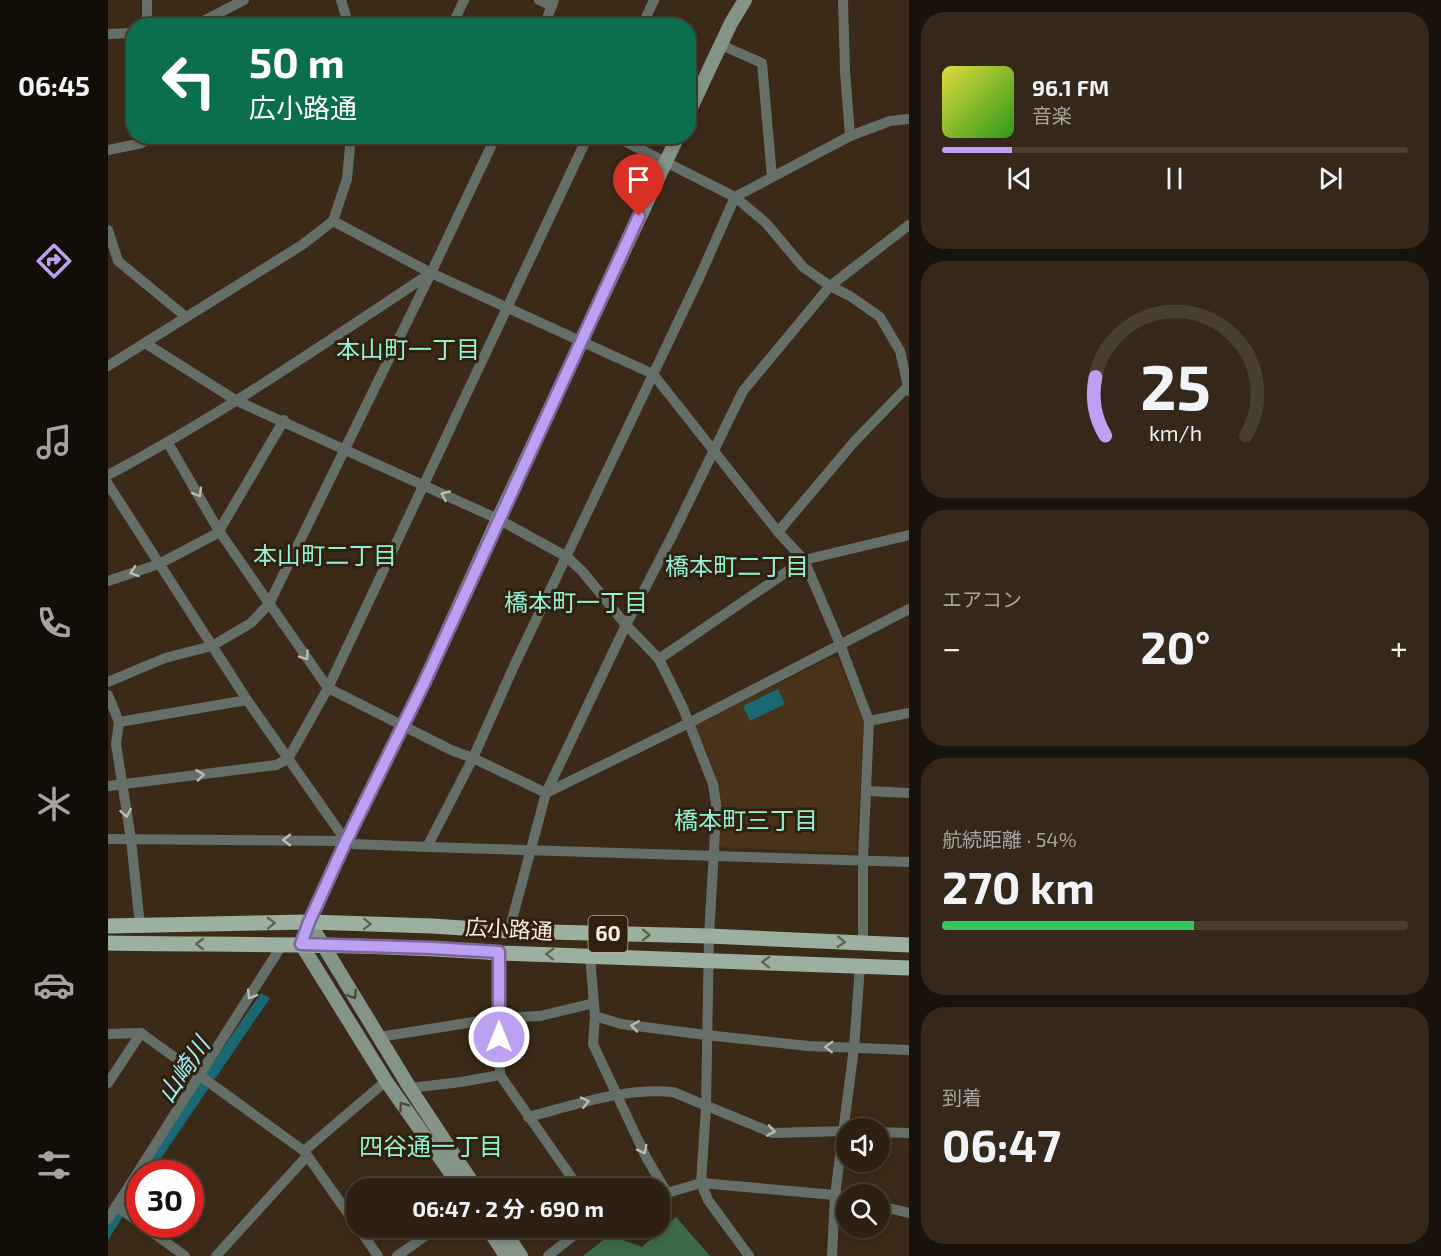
<!DOCTYPE html>
<html lang="ja">
<meta charset="utf-8">
<style>
body{margin:0;font-family:"Exo 2","Noto Sans JP",sans-serif;background:#35281b;color:#f1f3f6;height:100vh;display:flex;flex-direction:column;font-size:22px;white-space:nowrap}
*{box-sizing:border-box;margin:0}
p{font-size:20px;color:#a7a39f}
.icon{flex:none;width:33px;height:33px;fill:none;stroke:currentColor;stroke-width:2;stroke-linecap:round;stroke-linejoin:round}
.map{position:relative;flex:1;overflow:hidden}
.side{display:flex;flex-direction:column;gap:12px;padding:12px;background:#19120a;width:532px}
.side>*{flex:none}
.guide{position:absolute;left:18px;top:18px;width:570px;height:126px;border-radius:24px;box-shadow:0 3px 9px #0003,0 0 0 2px #483e32;background:#0b6e4f;color:#fff;overflow:hidden}
.buttons{position:absolute;left:728px;top:1118px;display:grid;gap:12px}
.buttons a{display:grid;place-items:center;width:54px;height:54px;border-radius:50%;background:#2d2012;box-shadow:0 3px 9px #0003,0 0 0 2px #483e32;font-size:30px}
.speed{position:absolute;left:18px;top:1160px;display:flex;gap:12px;font-size:30px;font-weight:700;text-align:center}
.speed>*{display:grid;place-content:center;width:78px;height:78px;border-radius:50%;background:#2d2012;box-shadow:0 3px 9px #0003,0 0 0 2px #483e32;line-height:1}
.speed .limit{border:9px solid #d22;background:#fff;color:#111}
.pin{position:absolute;display:grid;place-items:center;width:51px;height:51px;color:#fff;margin:-62px -26px;border-radius:50% 50% 50% 0;rotate:-45deg;box-shadow:0 0 6px #0007}
.pin .icon{rotate:45deg}
.me{position:absolute;width:66px;margin:-33px;rotate:0deg;stroke-linejoin:round;filter:drop-shadow(0 0 4px #0008)}
.turn{display:flex;align-items:center;gap:21px;height:126px;padding:0 24px;font-size:27px}
.turn .icon{width:78px;height:78px;stroke-width:2.5}
.turn b{display:block;font-size:42px;line-height:51px}
.big{font-size:45px;font-weight:700;line-height:1.1}
.side .widget{flex:1;display:flex;flex-direction:column;justify-content:center;gap:9px;min-width:0;padding:0 21px;border-radius:24px;background:#35281b}
.side .dial{align-items:center;gap:0}
.dial svg{height:156px;overflow:visible;fill:none;stroke:#483e32;stroke-width:7;stroke-linecap:round;text-anchor:middle}
.dial text{fill:#f1f3f6;stroke:none}
.song{display:flex;align-items:center;gap:18px}
.cover{width:72px;height:72px;border-radius:9px;background:linear-gradient(135deg,hsl(60 70% 55%),hsl(110 70% 35%))}
.played{height:6px;border-radius:3px;background:linear-gradient(90deg,#bca0f2 15%,#483e32 15%)}
.keys{display:flex;justify-content:space-around;direction:ltr}
.heat{display:flex;justify-content:space-between;align-items:center;font-size:33px;direction:ltr}
.charge{height:9px;border-radius:4px;background:linear-gradient(90deg,#34c759 54%,#483e32 0)}
.trip{position:absolute;left:238px;top:1178px;width:324px;height:60px;border-radius:24px;background:#2d2012;box-shadow:0 3px 9px #0003,0 0 0 2px #483e32;font-weight:700;line-height:60px;text-align:center}
main{display:flex;flex:1;min-height:0}
.menu{display:flex;flex-direction:column;width:108px;justify-content:space-around;align-items:center;background:#120d07;color:#a7a39f}
.menu .icon{width:42px;height:42px}
.menu .on{color:#bca0f2}
.menu b{font-size:27px;color:#f1f3f6}
.map>svg:first-child{display:block}
.built{fill:#49321a}
.forest{fill:#3c6947}
.water{fill:#196873}
.lines{fill:none;stroke-linecap:round;stroke-linejoin:round}
.street{stroke:#656f67;stroke-width:10}
.secondary{stroke:#849487;stroke-width:14}
.primary{stroke:#9bb09f;stroke-width:15}
.oneway{stroke:#bebab0}
.oneway2{stroke:#61614f}
.oneway3{stroke:#4f4938}
.route-casing{stroke:#7a689d;stroke-width:15}
.route{stroke:#bca0f2;stroke-width:10}
.labels{text-anchor:middle;stroke-width:6;stroke-linejoin:round;paint-order:stroke}
.shield{fill:#32200e;stroke:#bdafa2;stroke-width:1.5}
.shield-label{font-size:21px;font-weight:bold;fill:#f9ece1}
.street-label{font-size:22px;fill:#f9ece1;stroke:#32200e}
.neighbourhood-label{font-size:24px;fill:#91f1d6;stroke:#32200e}
.water-label{font-size:24px;font-style:italic;fill:#9cf0fe;stroke:#32200e}
</style>
<main>
<nav class="menu">
<b>06:45</b>
<svg class="icon on" aria-label="directions" viewBox="0 0 24 24"><path d="M12 3l9 9-9 9-9-9zM9 14v-3h6M13 9l2 2-2 2"/></svg>
<svg class="icon" aria-label="music" viewBox="0 0 24 24"><path d="M9 18V5l10-2v13"/><circle cx="6" cy="18" r="3"/><circle cx="16" cy="16" r="3"/></svg>
<svg class="icon" aria-label="phone" viewBox="0 0 24 24"><path d="M5 4h4l2 5-3 2q2 4 5 5l2-3 5 2v4C11 20 4 13 5 4z"/></svg>
<svg class="icon" aria-label="climate" viewBox="0 0 24 24"><path d="M12 3v18M4 7l16 10M4 17L20 7"/></svg>
<svg class="icon" aria-label="car" viewBox="0 0 24 24"><path d="M5 17H2v-5l4-1 3-4h7l3 4 3 1v5h-3M9 17h6M6 11h13"/><circle cx="7" cy="17" r="2"/><circle cx="17" cy="17" r="2"/></svg>
<svg class="icon" aria-label="filters" viewBox="0 0 24 24"><path d="M4 7h16M4 17h16"/><circle cx="9" cy="7" r="2"/><circle cx="15" cy="17" r="2"/></svg>
</nav>
<div class="map">
<svg width="801" height="1256" viewBox="0 0 801 1256">
<rect width="100%" height="100%" fill="#3c2a18"/>
<polygon class="built" points="724,657 730,659 756,723 748,853 610,847 611,789 605,766 586,725"/>
<polygon class="forest" points="568,1217 602,1256 475,1256 502,1235 534,1247"/>
<g class="water">
<polygon points="670,689 677,704 642,721 635,706"/>
<polygon points="153,993 162,998 43,1173 34,1173 97,1074"/>
<polygon points="31,1176 31,1191 0,1240 0,1224"/>
</g>
<g class="lines">
<g class="street">
<polyline points="39,0 39,26"/>
<polyline points="233,0 241,26"/>
<polyline points="431,0 444,6"/>
<polyline points="735,0 737,71 742,136"/>
<polyline points="86,26 136,0"/>
<polyline points="344,26 356,0"/>
<polyline points="436,26 446,0"/>
<polyline points="534,26 546,0"/>
<polyline points="0,34 26,33"/>
<polyline points="613,45 654,63 664,177"/>
<polyline points="388,136 323,273 545,374 670,532 696,560 732,644 761,721 801,713"/>
<polyline points="506,136 627,197 658,223 695,267 722,286 742,296 772,317 792,351 801,391"/>
<polyline points="0,150 34,143 44,136"/>
<polyline points="225,221 323,273"/>
<polyline points="0,230 10,261 78,317"/>
<polyline points="37,343 129,401 390,519"/>
<polyline points="0,366 194,245 225,221 239,179 243,136"/>
<polyline points="60,443 111,531 220,688 343,750 365,758 438,793"/>
<path d="M 0,475 C 113,415 217,343 323,273"/>
<polyline points="0,484 139,700"/>
<polyline points="390,519 459,557 474,571 518,625 551,659 575,708 605,784 608,804 607,833 601,936 598,1107 593,1183 600,1200 641,1256"/>
<polyline points="670,532 746,442 801,385"/>
<polyline points="0,581 51,564 106,535 111,531 176,420"/>
<polyline points="551,659 696,560 801,535"/>
<polyline points="0,682 57,658 104,646 143,623 161,604 323,273"/>
<polyline points="0,695 11,722 8,744 23,839 32,926"/>
<polyline points="11,722 139,700 238,841"/>
<polyline points="0,786 168,765 180,759 220,688 480,136"/>
<polyline points="759,791 801,793"/>
<polyline points="438,793 581,723 801,609"/>
<polyline points="0,839 238,841 245,844 319,847 801,862"/>
<polyline points="319,847 365,758 406,666 592,276 627,197 742,136 782,121 801,119"/>
<polyline points="401,931 438,793 518,625 565,534 635,391 722,286 801,225"/>
<polyline points="755,943 755,859 761,721"/>
<polyline points="391,953 392,1075 471,1188"/>
<polyline points="482,956 487,1016 485,1044 538,1157 559,1193"/>
<polyline points="487,1016 513,1024 598,1035 700,1046 801,1050"/>
<polyline points="0,1034 33,1033 196,1151 249,1226"/>
<polyline points="271,1037 391,1018 432,1016 486,1003"/>
<polyline points="0,1083 33,1033"/>
<polyline points="302,1088 353,1082 392,1075"/>
<path d="M 420,1117 C 467,1105 517,1087 565,1092 L 665,1133 L 738,1131"/>
<polyline points="771,1132 801,1133"/>
<polyline points="196,1151 278,1081"/>
<polyline points="552,1195 593,1183 727,1195 738,1198"/>
<polyline points="8,1206 32,1223"/>
<polyline points="771,1206 801,1213"/>
<polyline points="0,1219 174,945"/>
<polyline points="33,1224 77,1256"/>
<polyline points="250,1227 270,1256"/>
<polyline points="108,1256 199,1156"/>
<polyline points="289,1256 330,1227"/>
<polyline points="440,1256 476,1227"/>
<polyline points="724,1256 727,1195 746,1048 752,966"/>
</g>
<g class="secondary">
<polyline points="580,114 623,23 637,0"/>
<polyline points="201,922 302,1088 368,1188"/>
<polyline points="353,1188 278,1081 193,944 201,922 238,841 316,683 390,519 570,136"/>
<polyline points="379,1227 398,1256"/>
<polyline points="394,1227 413,1256"/>
</g>
<g class="primary">
<polyline points="0,926 201,922 324,926 401,931 601,936 801,945"/>
<path d="M 0,943 C 130,945 261,943 391,953 L 801,968"/>
</g>
</g>
<defs><path id="oneway-chevron" d="M-2-3.5L2.5 0L-2 3.5" fill="none" stroke-width="1.6" stroke-linecap="round" stroke-linejoin="round" transform="scale(1.5)"/></defs>
<g class="oneway">
<use href="#oneway-chevron" transform="translate(90 493) rotate(59)"/>
<use href="#oneway-chevron" transform="translate(337 495) rotate(-156)"/>
<use href="#oneway-chevron" transform="translate(26 572) rotate(161)"/>
<use href="#oneway-chevron" transform="translate(197 656) rotate(55)"/>
<use href="#oneway-chevron" transform="translate(92 775) rotate(-7)"/>
<use href="#oneway-chevron" transform="translate(18 813) rotate(80)"/>
<use href="#oneway-chevron" transform="translate(179 840) rotate(-180)"/>
<use href="#oneway-chevron" transform="translate(143 995) rotate(122)"/>
<use href="#oneway-chevron" transform="translate(527 1026) rotate(-172)"/>
<use href="#oneway-chevron" transform="translate(721 1047) rotate(-178)"/>
<use href="#oneway-chevron" transform="translate(477 1102) rotate(-13)"/>
<use href="#oneway-chevron" transform="translate(663 1131) rotate(10)"/>
<use href="#oneway-chevron" transform="translate(535 1150) rotate(63)"/>
</g>
<g class="oneway2">
<use href="#oneway-chevron" transform="translate(163 923) rotate(-2)"/>
<use href="#oneway-chevron" transform="translate(259 924) rotate(2)"/>
<use href="#oneway-chevron" transform="translate(538 935) rotate(1)"/>
<use href="#oneway-chevron" transform="translate(733 942) rotate(3)"/>
<use href="#oneway-chevron" transform="translate(92 944) rotate(-179)"/>
<use href="#oneway-chevron" transform="translate(442 954) rotate(-178)"/>
<use href="#oneway-chevron" transform="translate(658 962) rotate(-178)"/>
</g>
<g class="oneway3">
<use href="#oneway-chevron" transform="translate(245 995) rotate(58)"/>
<use href="#oneway-chevron" transform="translate(295 1106) rotate(-125)"/>
</g>
<g class="lines">
<g class="route-casing">
<polyline id="route" points="391,1037 391,952 324,948 193,944 201,922 238,841 316,683 531,216"/>
</g>
<use href="#route" class="route"/>
</g>
<g class="labels">
<rect class="shield" x="480.5" y="916" width="39" height="36" rx="4.5"/>
<g class="shield-label">
<text x="500" y="941">60</text>
</g>
<g class="street-label">
<text transform="translate(401 929) rotate(3)" y="8">広小路通</text>
</g>
<g class="neighbourhood-label">
<text x="300" y="358">本山町一丁目</text>
<text x="217" y="564">本山町二丁目</text>
<text x="629" y="575">橋本町二丁目</text>
<text x="468" y="611">橋本町一丁目</text>
<text x="638" y="829">橋本町三丁目</text>
<text x="323" y="1155">四谷通一丁目</text>
</g>
<g class="water-label">
<text transform="translate(76 1070) rotate(-56)" y="8">山崎川</text>
</g>
</g>
</svg>
<div class="buttons">
<a><svg class="icon" aria-label="sound" viewBox="0 0 24 24"><path d="M4 9h4l5-4v14l-5-4H4zM17 9q2 3 0 6"/></svg></a>
<a><svg class="icon" aria-label="search" viewBox="0 0 24 24"><circle cx="10" cy="10" r="6"/><path d="M15 15l6 6"/></svg></a>
</div>
<div class="speed"><div class="limit">30</div></div>
<div class="pin" style="left:531px;top:216px;background:#d93025"><svg class="icon" aria-label="arrive" viewBox="0 0 24 24"><path d="M6 21V4h12l-3 4 3 4H6"/></svg></div>
<svg class="me" style="left:391px;top:1037px" viewBox="-20 -20 40 40"><circle r="17" fill="#bca0f2" stroke="#fff" stroke-width="3"/><path d="M0-11L8 9 0 5-8 9z" fill="#fff"/></svg>
<div class="trip">06:47 · 2 分 · 690 m</div>
<div class="guide">
<div class="turn"><svg class="icon" aria-label="left" viewBox="0 0 24 24"><path d="M17 20v-9H6M10 6l-5 5 5 5"/></svg><div><b>50 m</b>広小路通</div></div>
</div>
</div>
<section class="side">
<div class="widget">
<div class="song"><i class="cover"></i><div><b>96.1 FM</b><p>音楽</p></div></div>
<div class="played"></div>
<div class="keys"><svg class="icon" aria-label="previous" viewBox="0 0 24 24"><path d="M18 5L8 12l10 7zM5 5v14"/></svg><svg class="icon" aria-label="pause" viewBox="0 0 24 24"><path d="M8 5v14M16 5v14"/></svg><svg class="icon" aria-label="next" viewBox="0 0 24 24"><path d="M6 5l10 7-10 7zM19 5v14"/></svg></div>
</div>
<div class="widget dial"><svg viewBox="0 0 100 80">
<path d="M14 69A42 42 0 1 1 86 69"/>
<path d="M14 69A42 42 0 0 1 9 39" stroke="#bca0f2"/>
<text x="50" y="56" font-size="32" font-weight="700">25</text>
<text x="50" y="72" font-size="11">km/h</text>
</svg></div>
<div class="widget"><p>エアコン</p>
<div class="heat"><a>−</a><b class="big">20°</b><a>+</a></div>
</div>
<div class="widget"><p>航続距離 · 54%</p><b class="big">270 km</b><div class="charge"></div></div>
<div class="widget"><p>到着</p><b class="big">06:47</b></div>
</section>
</main>
